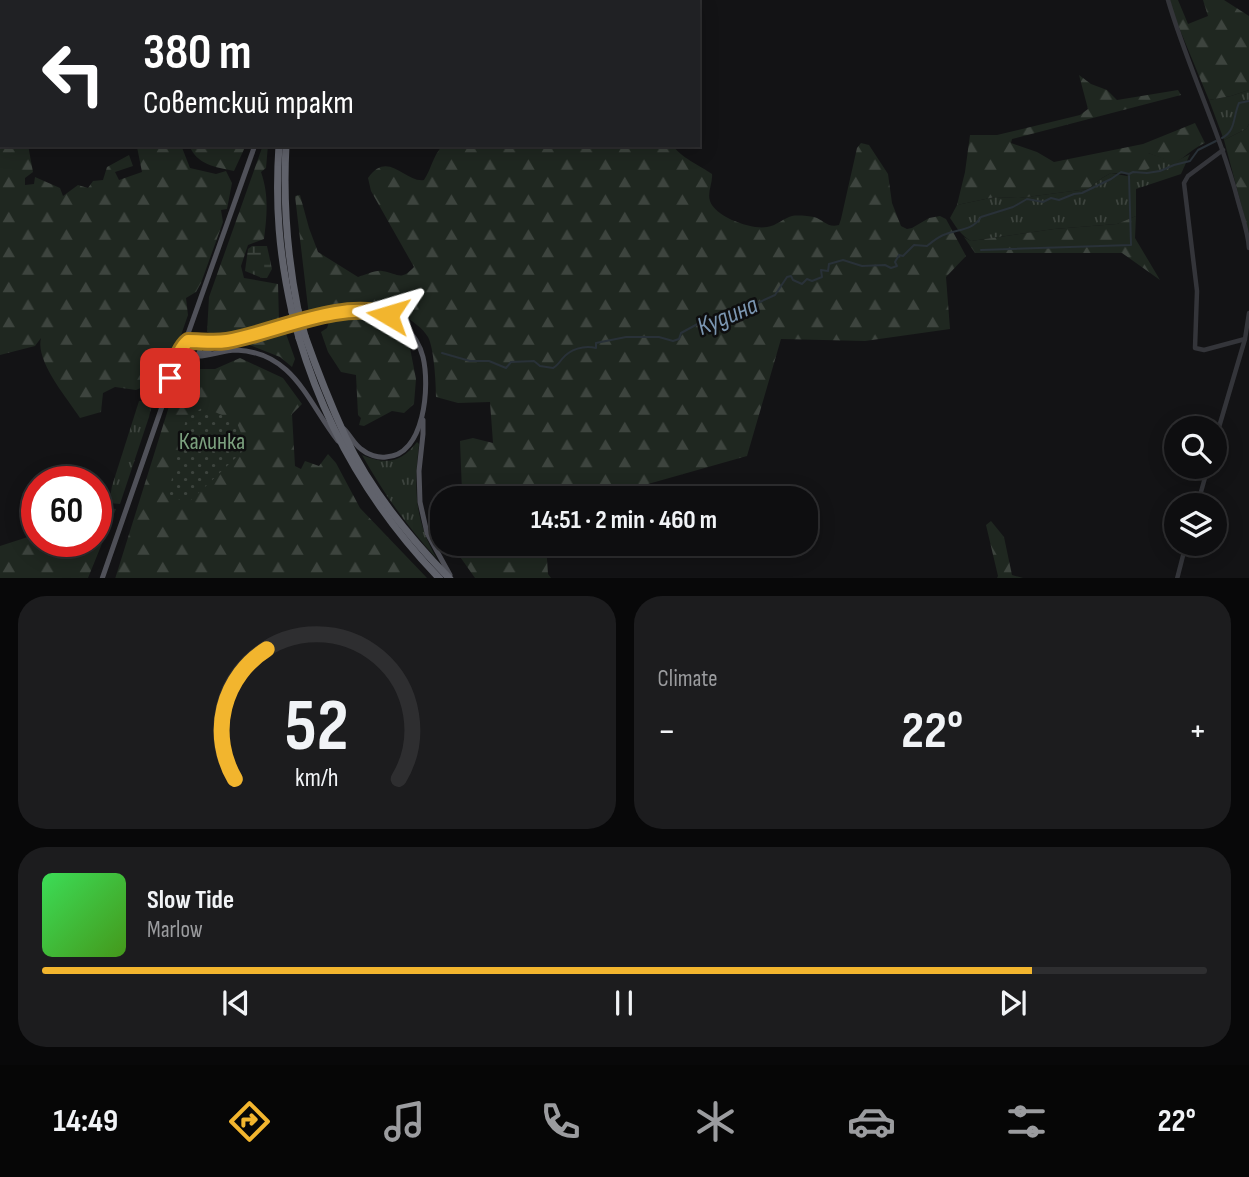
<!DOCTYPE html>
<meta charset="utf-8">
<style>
body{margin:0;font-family:"Sofia Sans Condensed",sans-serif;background:#1c1c1e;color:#f1f3f6;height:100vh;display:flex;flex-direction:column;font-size:26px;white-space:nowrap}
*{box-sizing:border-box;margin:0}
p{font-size:23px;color:#9b9c9f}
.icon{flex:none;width:38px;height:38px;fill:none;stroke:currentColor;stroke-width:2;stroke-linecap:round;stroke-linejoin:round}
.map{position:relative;height:578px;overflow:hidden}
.panel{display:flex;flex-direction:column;gap:18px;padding:18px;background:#080809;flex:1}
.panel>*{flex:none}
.guide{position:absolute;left:0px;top:0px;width:700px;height:147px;box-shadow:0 4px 18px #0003,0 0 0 2px #2e2e30;background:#202124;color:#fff;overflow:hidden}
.fabs{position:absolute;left:1164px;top:416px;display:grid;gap:14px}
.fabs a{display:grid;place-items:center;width:63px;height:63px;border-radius:50%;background:#0e0e10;box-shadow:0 4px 18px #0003,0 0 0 2px #2e2e30;font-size:35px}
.speed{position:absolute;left:21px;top:466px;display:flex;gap:14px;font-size:35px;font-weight:700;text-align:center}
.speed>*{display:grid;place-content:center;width:91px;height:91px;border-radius:50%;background:#0e0e10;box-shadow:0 4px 18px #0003,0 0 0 2px #2e2e30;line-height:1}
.speed .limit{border:10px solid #d22;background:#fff;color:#111}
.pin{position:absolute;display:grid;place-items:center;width:60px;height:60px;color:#fff;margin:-30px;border-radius:14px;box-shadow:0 4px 10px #0006}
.me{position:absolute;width:77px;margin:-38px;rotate:277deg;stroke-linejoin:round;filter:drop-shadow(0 0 5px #0008)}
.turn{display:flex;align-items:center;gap:24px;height:147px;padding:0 28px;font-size:32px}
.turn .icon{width:91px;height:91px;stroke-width:2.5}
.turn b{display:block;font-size:49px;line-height:60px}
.big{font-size:52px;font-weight:700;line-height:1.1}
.panel .card{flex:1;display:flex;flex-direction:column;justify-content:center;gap:10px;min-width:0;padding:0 24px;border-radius:28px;background:#1c1c1e}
.panel .dial{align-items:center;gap:0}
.dial svg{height:182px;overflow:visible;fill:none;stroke:#2e2e30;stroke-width:7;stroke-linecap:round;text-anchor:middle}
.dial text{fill:#f1f3f6;stroke:none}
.song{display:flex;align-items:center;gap:21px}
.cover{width:84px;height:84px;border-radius:10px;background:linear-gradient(135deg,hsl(130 70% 55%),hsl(100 70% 35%))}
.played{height:7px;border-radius:4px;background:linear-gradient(90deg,#f2b52e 85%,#2e2e30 85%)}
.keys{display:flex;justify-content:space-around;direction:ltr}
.heat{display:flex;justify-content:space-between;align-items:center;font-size:38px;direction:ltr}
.panel .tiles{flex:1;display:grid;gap:18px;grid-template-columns:1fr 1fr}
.card:last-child{grid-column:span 2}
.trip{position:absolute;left:430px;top:486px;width:388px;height:70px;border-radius:28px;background:#0e0e10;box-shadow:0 4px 18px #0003,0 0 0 2px #2e2e30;font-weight:700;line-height:70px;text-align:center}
.dock{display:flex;height:112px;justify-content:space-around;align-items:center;background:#060606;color:#9b9c9f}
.dock .icon{width:49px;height:49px}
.dock .active{color:#f2b52e}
.dock b{font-size:32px;color:#f1f3f6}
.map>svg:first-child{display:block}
.grass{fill:url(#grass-tufts)}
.forest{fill:url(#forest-firs)}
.wetland{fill:url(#wetland-marsh)}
.garden{fill:url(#garden-dots)}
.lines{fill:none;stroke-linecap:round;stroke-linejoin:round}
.stream{stroke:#293138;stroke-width:2}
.minor{stroke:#34353a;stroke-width:4.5}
.major{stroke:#505159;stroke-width:5}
.highway{stroke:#60626b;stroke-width:7}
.highway-bridge{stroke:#60626b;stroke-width:7}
.route-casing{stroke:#9d761e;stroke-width:18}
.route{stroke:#f2b52e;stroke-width:12}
.labels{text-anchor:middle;stroke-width:5;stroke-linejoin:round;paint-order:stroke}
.park-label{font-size:24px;fill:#7ba07e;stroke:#0e0e0f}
.water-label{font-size:26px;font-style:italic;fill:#7b96b1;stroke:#0e0e0f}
</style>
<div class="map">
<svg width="1249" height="579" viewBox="0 0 1249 579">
<defs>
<pattern id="grass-tufts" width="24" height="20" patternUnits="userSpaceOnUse" patternTransform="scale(1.75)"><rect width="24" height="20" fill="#1f2720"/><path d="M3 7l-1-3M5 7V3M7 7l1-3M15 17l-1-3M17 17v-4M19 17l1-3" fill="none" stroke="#3d443e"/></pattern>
<pattern id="forest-firs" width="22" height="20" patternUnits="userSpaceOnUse" patternTransform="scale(1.75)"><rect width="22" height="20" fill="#1f2720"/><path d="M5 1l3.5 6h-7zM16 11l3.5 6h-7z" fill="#3d443e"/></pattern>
<pattern id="wetland-marsh" width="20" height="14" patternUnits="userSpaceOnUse" patternTransform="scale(1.75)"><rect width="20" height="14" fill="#1f2720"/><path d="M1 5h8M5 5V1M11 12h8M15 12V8" fill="none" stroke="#3d443e"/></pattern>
<pattern id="garden-dots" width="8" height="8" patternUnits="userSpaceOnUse" patternTransform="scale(1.75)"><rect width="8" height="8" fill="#1f2720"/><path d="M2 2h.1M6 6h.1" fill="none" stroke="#3d443e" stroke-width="1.8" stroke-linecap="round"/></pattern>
</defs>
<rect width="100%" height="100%" fill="#131315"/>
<g class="grass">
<polygon points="1249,90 1249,124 1246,129 1224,140 1209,100 1231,96"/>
<path d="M 1148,153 L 1175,162 L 1190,154 L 1181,174 L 1136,189 L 1136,216 L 1117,224 L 1054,229 L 971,241 C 961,235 956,227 950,218 L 957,205 L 995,197 L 1019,198 L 1088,189 L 1102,178 L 1111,173 L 1127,176 Z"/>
<polygon points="139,401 147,401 152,404 149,417 120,504 109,503 112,486"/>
<path d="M 417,442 L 419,444 C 414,488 414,519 437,559 C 406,525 384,494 362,455 C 386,465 401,463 417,442 Z"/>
</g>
<g class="forest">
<polygon points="1170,0 1178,0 1188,24 1208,16 1203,0 1224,0 1249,16 1249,90 1231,96 1209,100 1173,13"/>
<path d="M 1079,75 L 1091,84 L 1107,90 L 1117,100 L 1178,90 L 1181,95 L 1012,139 L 1011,143 L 1037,152 L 1054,162 L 1143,144 L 1195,123 L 1205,143 C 1195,147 1185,157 1175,163 L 1148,153 L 1154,166 L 1136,175 L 1111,173 L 1102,178 L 1088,189 L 1019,198 L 995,197 L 957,205 L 965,172 L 970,135 L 997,135 L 1080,115 L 1088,109 Z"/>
<polygon points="1249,124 1249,234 1224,140 1246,129"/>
<path d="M 861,143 L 869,145 L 888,174 L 892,203 L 901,226 L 907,229 L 912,228 L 929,218 L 940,216 L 946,219 L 966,256 L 946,277 L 950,329 L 865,341 L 781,339 L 747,456 L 595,499 L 459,499 L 462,492 L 460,441 L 473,438 L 493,443 L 490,402 L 458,403 L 436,397 C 436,383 434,348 428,337 C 418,320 382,302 363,304 C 345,305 326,312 309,316 L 295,196 L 300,195 L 309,228 L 318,252 L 358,277 C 365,275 375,270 382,271 C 398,273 400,282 414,267 L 371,191 L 368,178 C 388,149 405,183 424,180 C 432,168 432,157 443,145 L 673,145 C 678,156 701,166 712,174 C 713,183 707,192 710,201 C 715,217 752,230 767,227 C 776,226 784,218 792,216 C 797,215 809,216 814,217 C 824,220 827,228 839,225 L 841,219 L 857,148 Z"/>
<path d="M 5,145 L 28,145 L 33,172 L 25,178 L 25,185 L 34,184 L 35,177 L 60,188 L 63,196 L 78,185 L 88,188 L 93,181 L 103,180 L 107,167 L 129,155 L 133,166 L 115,172 L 119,180 L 142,172 L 137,147 L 141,145 L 181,145 L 190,168 L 216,174 L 226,171 L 232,183 L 227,209 L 221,210 L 223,222 L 201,283 L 196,292 L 186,298 L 188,315 L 173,358 L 155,370 L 160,391 L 143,387 L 136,390 L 115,387 L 103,393 L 101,412 L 80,418 C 67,398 35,361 41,338 L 35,346 L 0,355 L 0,146 Z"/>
<path d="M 189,145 L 246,145 L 234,171 C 215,167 197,165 189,145 Z"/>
<path d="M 263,145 L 268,145 L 266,168 L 261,172 C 269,195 267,215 264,239 L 248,245 L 241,266 L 244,278 L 278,284 L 279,320 C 269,322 260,324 251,327 C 236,331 221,340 207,332 L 209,297 Z"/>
<polygon points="1136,216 1135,238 1160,280 1122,253 975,253 964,237 971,241 1054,229 1117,224"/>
<polygon points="353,316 360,317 384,332 402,340 410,348 416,379 414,404 404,413 392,411 364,426 359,425 361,418 358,415 356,375 341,372 328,352 321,332 327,328 329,322"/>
<polygon points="285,331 295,359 292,367 280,357 242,342"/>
<polygon points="240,358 283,378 302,404 292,414 295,466 301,469 305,461 319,466 328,454 336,463 360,508 427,578 115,579 171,400 197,369 215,369"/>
<polygon points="100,507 116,509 88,578 0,578 0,546 37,534 37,541 96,541 96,508"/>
<polygon points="991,521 1004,537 1012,575 1023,578 997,578 998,576 986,525"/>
<polygon points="451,544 546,544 548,574 551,578 475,578"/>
</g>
<polygon class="wetland" points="252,246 267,246 272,269 267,278 262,278 245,271 248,249"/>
<polygon class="garden" points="203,407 236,421 247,447 188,503 168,495 186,419"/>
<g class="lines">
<g class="stream">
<path d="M 1222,138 C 1236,131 1233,116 1239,103 L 1249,101"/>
<polyline points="981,250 1131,245 1129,176"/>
<path d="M 442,353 L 470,361 L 489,361 L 506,368 L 511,362 L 534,361 L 540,366 L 553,368 C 557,366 559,363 562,359 C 570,349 584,345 596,348 L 596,343 L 626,337 L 659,337 L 673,341 L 679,339 L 681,333 L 703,321 L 715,321 L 727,315 L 738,312 L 775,295 L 787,277 L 791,276 L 793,280 L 802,284 L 807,279 L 812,281 L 822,277 L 821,270 L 828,271 L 829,264 L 843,260 L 862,266 L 885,265 L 891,268 L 897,266 L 895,262 L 899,255 L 903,256 L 914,245 L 927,246 C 933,241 939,236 946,234 C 960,229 973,230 981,217 L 1013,207 L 1027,199 L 1043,202 L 1051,198 L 1059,200 L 1074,194 L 1082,193 L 1111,179 L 1121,172 L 1129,174 L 1133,172 L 1147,173 L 1160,171 L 1174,165 L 1190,161 L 1198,150 L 1216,141"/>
</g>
<g class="minor">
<polyline points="540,0 542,2"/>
<path d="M 1168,0 C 1188,68 1220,132 1238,201 C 1242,216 1248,232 1249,248"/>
<polyline points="244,2 246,0"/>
<polyline points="0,88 2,90"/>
<polyline points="0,142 2,141"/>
<polyline points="1223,150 1188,176 1184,183 1197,291 1195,348 1204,350 1245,339"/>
<polyline points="1214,444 1245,339 1249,313"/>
<polyline points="1197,506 1208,467"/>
<polyline points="1177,579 1186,544"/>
</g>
<g class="major">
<circle cx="192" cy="349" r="8"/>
<path d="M 196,342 C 254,350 356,282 404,325 C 413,334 420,345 423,357 C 430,386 425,455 386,457 C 378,458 368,455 361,449 C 354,444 350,435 344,429"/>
<polyline points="184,345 255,145"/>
<polyline points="200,355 222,343"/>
<path d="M 198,356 C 211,356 223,350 236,350 C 294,352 308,403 338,441"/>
<polyline points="168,385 184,346"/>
<polyline points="423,420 423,434 419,471 420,502 427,533 450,575"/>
<polyline points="102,579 165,398 178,374 197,357"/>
</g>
<g class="highway">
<polyline points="309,2 309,0"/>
<polyline points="318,2 318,0"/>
<path d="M 279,145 C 275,205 279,254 292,312"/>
<path d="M 286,145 C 283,201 287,255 298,310"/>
<path d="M 305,336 C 317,370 330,403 345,436 C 370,490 409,537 450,579"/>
<path d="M 299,338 C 326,429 373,510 440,579"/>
</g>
<g class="highway-bridge">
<polyline points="298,310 305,336"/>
<polyline points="292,312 299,338"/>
</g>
</g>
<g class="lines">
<g class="route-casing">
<path id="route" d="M 170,378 C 175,366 178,349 188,341 C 201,341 214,343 227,341 C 274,333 342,299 388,315"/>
</g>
<use href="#route" class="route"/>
</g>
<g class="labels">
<g class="park-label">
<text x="212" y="449">Калинка</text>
</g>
<g class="water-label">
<text transform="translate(727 315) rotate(-23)" y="9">Кудина</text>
</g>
</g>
</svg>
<div class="fabs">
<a><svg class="icon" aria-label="search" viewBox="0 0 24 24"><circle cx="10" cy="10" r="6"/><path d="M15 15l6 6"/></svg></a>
<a><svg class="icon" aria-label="layers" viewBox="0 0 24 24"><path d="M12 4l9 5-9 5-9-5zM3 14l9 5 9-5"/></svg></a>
</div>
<div class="speed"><div class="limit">60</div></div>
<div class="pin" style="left:170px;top:378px;background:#d93025"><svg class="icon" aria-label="arrive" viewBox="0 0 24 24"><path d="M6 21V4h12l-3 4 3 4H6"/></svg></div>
<svg class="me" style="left:388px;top:315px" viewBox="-20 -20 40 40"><path d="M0-17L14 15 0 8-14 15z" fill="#f2b52e" stroke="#fff" stroke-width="4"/></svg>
<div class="trip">14:51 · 2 min · 460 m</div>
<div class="guide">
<div class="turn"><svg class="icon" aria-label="left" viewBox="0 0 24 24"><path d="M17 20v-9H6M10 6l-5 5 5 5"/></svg><div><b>380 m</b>Советский тракт</div></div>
</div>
</div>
<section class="panel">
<div class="tiles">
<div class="card dial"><svg viewBox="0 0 100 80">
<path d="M14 69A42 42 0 1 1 86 69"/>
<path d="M14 69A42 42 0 0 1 28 12" stroke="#f2b52e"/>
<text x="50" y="56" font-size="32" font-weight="700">52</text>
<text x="50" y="72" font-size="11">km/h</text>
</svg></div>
<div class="card"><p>Climate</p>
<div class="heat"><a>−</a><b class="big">22°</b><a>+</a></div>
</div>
<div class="card">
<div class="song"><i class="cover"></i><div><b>Slow Tide</b><p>Marlow</p></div></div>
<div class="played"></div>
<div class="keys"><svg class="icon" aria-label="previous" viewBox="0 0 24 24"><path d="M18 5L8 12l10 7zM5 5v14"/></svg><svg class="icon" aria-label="pause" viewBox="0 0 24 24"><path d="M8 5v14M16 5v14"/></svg><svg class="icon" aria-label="next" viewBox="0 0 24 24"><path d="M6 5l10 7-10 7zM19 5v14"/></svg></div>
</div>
</div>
</section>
<nav class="dock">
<b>14:49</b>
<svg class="icon active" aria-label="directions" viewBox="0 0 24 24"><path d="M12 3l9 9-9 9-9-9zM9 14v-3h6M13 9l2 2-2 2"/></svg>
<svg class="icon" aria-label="music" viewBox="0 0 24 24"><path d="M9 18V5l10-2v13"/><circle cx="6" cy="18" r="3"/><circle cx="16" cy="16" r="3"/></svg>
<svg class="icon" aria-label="phone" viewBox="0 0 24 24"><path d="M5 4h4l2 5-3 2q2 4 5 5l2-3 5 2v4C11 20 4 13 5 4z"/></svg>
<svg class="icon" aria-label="climate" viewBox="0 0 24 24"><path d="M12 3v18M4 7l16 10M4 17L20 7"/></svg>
<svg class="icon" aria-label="car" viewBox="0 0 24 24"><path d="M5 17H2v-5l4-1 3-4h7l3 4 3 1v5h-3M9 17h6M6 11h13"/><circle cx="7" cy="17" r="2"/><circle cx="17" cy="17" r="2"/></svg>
<svg class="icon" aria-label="filters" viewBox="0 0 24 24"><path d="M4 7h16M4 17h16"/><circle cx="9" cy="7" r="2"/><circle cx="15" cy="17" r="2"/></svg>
<b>22°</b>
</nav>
